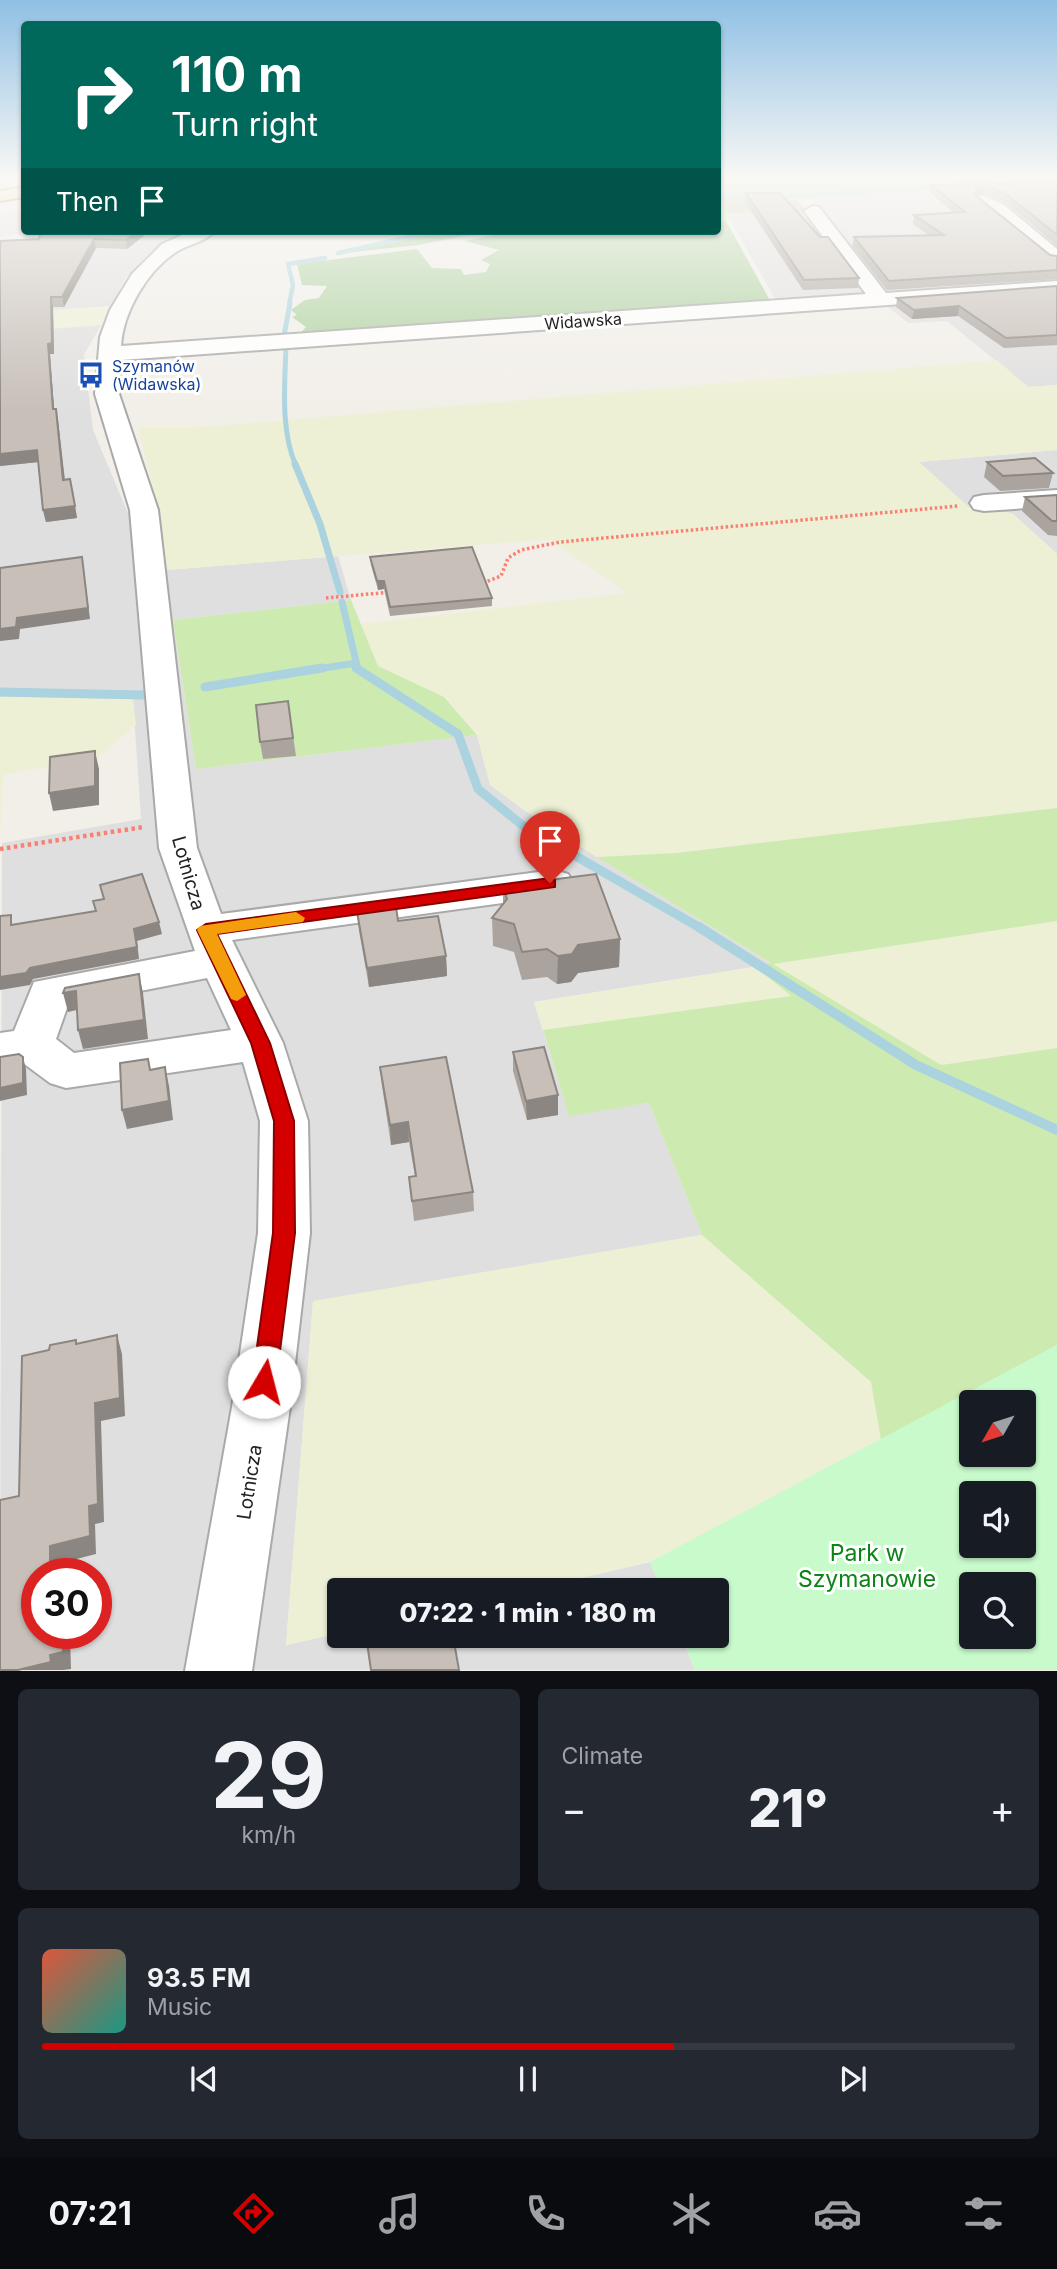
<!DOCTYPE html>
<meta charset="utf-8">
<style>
body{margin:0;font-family:Inter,sans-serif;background:#242831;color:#f1f3f6;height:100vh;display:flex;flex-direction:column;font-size:26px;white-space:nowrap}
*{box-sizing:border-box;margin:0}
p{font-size:23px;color:#9ea1a6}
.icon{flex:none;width:38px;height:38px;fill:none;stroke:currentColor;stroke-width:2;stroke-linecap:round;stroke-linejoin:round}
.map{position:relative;height:1671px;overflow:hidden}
.side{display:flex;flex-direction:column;gap:18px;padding:18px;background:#0d0f14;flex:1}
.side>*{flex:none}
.banner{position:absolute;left:21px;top:21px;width:700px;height:214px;border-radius:7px;box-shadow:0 2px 5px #0004;background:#00695c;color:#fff;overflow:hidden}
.needle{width:46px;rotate:231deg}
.tools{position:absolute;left:959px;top:1390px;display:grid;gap:14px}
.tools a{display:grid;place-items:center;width:77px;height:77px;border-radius:7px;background:#171b24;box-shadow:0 2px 5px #0004;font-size:35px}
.speed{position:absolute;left:21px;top:1558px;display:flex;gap:14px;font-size:35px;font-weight:700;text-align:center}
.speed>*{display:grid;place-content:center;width:91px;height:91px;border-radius:50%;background:#171b24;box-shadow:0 2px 5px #0004;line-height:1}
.speed .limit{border:10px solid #d22;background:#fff;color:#111}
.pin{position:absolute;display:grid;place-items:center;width:60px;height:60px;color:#fff;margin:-72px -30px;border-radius:50% 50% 50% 0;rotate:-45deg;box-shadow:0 0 7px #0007}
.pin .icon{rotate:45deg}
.me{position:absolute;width:77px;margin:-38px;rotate:8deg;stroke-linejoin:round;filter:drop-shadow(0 0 5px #0008)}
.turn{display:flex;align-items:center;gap:24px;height:147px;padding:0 35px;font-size:32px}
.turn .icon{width:91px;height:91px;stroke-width:2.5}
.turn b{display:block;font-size:49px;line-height:60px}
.then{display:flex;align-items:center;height:66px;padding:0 35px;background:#0003;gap:14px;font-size:26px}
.big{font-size:52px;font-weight:800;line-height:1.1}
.side .widget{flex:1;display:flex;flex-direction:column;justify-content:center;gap:10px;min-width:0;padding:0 24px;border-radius:10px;background:#242831}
.side .dial{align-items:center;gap:0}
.dial b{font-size:91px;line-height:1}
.song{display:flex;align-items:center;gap:21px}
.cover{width:84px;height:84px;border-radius:10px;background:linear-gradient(135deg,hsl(10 70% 55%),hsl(170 70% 35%))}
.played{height:7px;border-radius:4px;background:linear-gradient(90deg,#d40000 65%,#363941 65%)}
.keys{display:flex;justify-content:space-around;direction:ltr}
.heat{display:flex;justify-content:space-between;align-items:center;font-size:38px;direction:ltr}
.side .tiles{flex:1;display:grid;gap:18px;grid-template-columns:1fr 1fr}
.widget:last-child{grid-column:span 2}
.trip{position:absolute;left:327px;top:1578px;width:402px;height:70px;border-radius:7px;background:#171b24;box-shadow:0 2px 5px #0004;font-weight:800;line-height:70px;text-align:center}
.tab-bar{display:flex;height:112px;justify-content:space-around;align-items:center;background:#090b0e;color:#9ea1a6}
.tab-bar .icon{width:49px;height:49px}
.tab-bar .active{color:#d40000}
.tab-bar b{font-size:32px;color:#f1f3f6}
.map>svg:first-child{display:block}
.residential{fill:#e0dfdf;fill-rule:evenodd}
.construction{fill:#c7c7b4}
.farmland{fill:#eef0d5}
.grass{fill:#cdebb0}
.forest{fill:#add19e}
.park{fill:#c8facc;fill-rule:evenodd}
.parking{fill:#e2e2e2}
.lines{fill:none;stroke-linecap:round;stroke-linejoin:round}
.stream-far4{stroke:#aad3df;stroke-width:4.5}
.stream-far3{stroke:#aad3df;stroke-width:5}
.stream-far2{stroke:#aad3df;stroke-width:7}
.stream-far1{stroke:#aad3df;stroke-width:9}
.stream{stroke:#aad3df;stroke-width:10}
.minor-casing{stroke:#a9a9a9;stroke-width:4}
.major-casing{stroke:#a06b00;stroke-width:4}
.path-far1{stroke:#fa8072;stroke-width:3.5;stroke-dasharray:2.5 2.5;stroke-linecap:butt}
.path{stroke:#fa8072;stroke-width:4.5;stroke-dasharray:3.5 3.5;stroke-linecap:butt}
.minor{fill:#fff;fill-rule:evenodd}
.major{fill:#fcd6a4;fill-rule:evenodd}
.wall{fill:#aba49e}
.shaded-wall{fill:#8b8681}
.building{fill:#c7bfb8;stroke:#8b8681;stroke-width:2}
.route{fill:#d40000;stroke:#8a0000;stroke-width:2}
.slow{fill:#f59e0b}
.labels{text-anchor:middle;stroke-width:6;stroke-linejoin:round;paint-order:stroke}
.far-street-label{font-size:16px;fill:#222;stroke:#fff}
.far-transit-label{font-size:16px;fill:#164399;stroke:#fff;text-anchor:start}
.street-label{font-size:19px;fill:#222;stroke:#fff}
.near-park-label{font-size:23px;fill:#0c8416;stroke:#fff}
</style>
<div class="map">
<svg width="1057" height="1671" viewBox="0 0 1057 1671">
<rect width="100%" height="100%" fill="#f2efe9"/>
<g class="residential">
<polygon points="998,177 1057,177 1057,385 1028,387 947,321 908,323 883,303 781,309 726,213 821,212 810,199 878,192 950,188 1052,196"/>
<polygon points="69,231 196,231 151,251 125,279 111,306 0,314 0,249 34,247"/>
<path d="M 101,325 L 84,355 L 93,430 L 127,511 L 160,514 L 167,570 L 338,556 L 351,600 L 173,620 L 196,769 L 477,735 L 490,785 L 542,823 L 772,964 L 534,1002 L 569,1115 L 649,1103 L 702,1235 L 313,1302 L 286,1645 L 339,1633 L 340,1636 L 681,1636 L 695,1670 L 0,1670 L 2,843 L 141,819 L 133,699 L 0,697 L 0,332 ZM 37,1573 L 96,1573 L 96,1633 L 37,1633 Z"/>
<polygon points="1057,450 1057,554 1012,513 970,509 918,462"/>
<polygon points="650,1562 662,1591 525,1591"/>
</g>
<polygon class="construction" points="718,196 797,200 807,212 726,213"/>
<g class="farmland">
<polygon points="111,306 101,325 0,333 0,314"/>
<polygon points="997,360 1028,387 1057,385 1057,450 919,462 970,508 1012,513 1057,554 1057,808 676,853 597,857 542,823 490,784 477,734 444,697 378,666 361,624 627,593 549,539 167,570 160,514 138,428 193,428"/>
<polygon points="0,697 133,699 136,725 97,758 3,775 0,843"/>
<polygon points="1057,921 1057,1048 941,1065 772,964"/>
<polygon points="756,967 792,996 543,1030 534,1002"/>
<polygon points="702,1235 871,1382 881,1440 650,1562 525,1591 340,1591 339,1633 286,1645 313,1301"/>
</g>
<g class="grass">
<polygon points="718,177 998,177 1055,198 950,188 797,200 718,196 731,220 718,221"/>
<polygon points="351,600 378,666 444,697 477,735 196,769 173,620"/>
<polygon points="1057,808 1057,921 773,964 941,1065 1057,1048 1057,1345 881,1440 871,1382 702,1235 649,1103 569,1116 543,1030 791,996 756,967 771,963 597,857 676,853"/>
</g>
<g class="forest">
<polygon points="718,221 726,221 772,304 297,337 306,327 292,317 297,315 291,310 305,300 319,298 327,286 302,285 297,264 417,249 432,268 461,269 464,275 486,272 490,264 481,260 499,250 465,241 512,231 718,231"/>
<polygon points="442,231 488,231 419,245 343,253"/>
</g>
<path class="park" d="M 1057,1345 L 1057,1670 L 695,1670 L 681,1636 L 718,1636 L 718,1591 L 662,1591 L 650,1562 ZM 971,1402 L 1024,1402 L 1024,1454 L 971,1454 ZM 971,1493 L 1024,1493 L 1024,1545 L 971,1545 ZM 971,1584 L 1024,1584 L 1024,1636 L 971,1636 Z"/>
<polygon class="parking" points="24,210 24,231 69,231 0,236 0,212"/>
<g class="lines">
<g class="stream-far4">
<polyline points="718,194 756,196"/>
<polyline points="773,197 953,187 990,177"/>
<polyline points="338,253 437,231"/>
<polyline points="289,305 293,285 288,264 325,258"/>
</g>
<g class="stream-far3">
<polyline points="284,336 290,303"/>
<path d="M 286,345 C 285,384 280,429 296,466"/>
</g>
<g class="stream-far2">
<polyline points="295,464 320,524 340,592"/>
<polyline points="342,602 358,670"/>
<polyline points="311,670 356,663"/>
</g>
<g class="stream-far1">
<polyline points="356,668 458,734 478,789 522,825 702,929"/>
<polyline points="205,687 322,668"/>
<polyline points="0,692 143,695"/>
</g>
<polyline class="stream" points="699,927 916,1065 1057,1130"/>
<g class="minor-casing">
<g id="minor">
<polygon points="983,196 1003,204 1057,249 1057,264 1050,262 975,201 977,197"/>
<path d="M 813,206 L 819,207 L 886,293 L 1057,281 L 1057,293 L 121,360 L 119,394 L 158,510 L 197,848 L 221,914 L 554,870 L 568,874 L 574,883 L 568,892 L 554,896 L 232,940 L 283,1043 L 308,1121 L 310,1233 L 290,1407 L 252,1671 L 185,1671 L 232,1407 L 258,1233 L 260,1121 L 243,1062 L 66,1088 L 50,1083 L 23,1063 L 0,1067 L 0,1033 L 14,1031 L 34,982 L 195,951 L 159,848 L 130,510 L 95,394 L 100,337 L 110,310 L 132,274 L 162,244 L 191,231 L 215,231 C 206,242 188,244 176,252 C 147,271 123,312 121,346 L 866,294 L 804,211 ZM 207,978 L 231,1030 L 74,1053 L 56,1039 L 68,1005 Z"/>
<polygon points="1057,490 1057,506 984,511 974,509 970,503 974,497 984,495"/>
</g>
</g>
<g class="major-casing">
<polygon id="major" points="24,187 24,197 0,201 0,191"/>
</g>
<g class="path-far1">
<polyline points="483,583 501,576 508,558 521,550 560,542 958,506"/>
<polyline points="326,598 391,592"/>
</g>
<polyline class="path" points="0,849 144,827"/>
<use href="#minor" class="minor"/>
<use href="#major" class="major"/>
</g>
<g class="wall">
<polygon points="1011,177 1057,177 1057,246 1005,202 984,194 976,196 1050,255 1057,256 1057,279 887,290 852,246 854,237 930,236 913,224 914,215 954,213 930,193 931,185 1022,184 1010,179"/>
<polygon points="746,193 820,237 859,278 858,288 803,290 745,202"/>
<polygon points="150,231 127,249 96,248 64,307 53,307 54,354 50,354 54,409 56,409 58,420 65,480 73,491 77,518 46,522 43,510 38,462 0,466 0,249 39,239"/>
<polygon points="1057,286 1057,345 1004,348 958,316 912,319 896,307 897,298"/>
<polygon points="987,462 1053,473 1049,488 1000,491 984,477"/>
<polygon points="1057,495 1057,536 1048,535 1022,511 1025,497"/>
<polygon points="370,557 492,598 492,606 390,616 384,589 378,590 371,565"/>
<polygon points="288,701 296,756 263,759 260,742"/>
<polygon points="503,886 620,939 619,967 578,973 571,982 557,984 547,977 522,980 514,952 493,946 492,918 503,904"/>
<polygon points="357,912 398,921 446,956 447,976 369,987 359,931"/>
<polygon points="513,1052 558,1095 558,1115 527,1120 513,1071"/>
<polygon points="380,1067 473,1192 474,1211 414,1221 409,1177 415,1176 409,1142 391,1145 382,1086"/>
</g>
<g class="shaded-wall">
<polygon points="985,185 984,194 975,196 976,188"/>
<polygon points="137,231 150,231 127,249 126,240"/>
<polygon points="94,239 96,248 64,307 62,297"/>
<polygon points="51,297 53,307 54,354 50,354 55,421 53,409 48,344"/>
<polygon points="959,306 958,316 912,319 914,310"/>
<polygon points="56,409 58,420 66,492 63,480"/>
<polygon points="37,450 39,462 0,466 0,454"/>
<polygon points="70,479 77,518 46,522 43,510"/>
<polygon points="82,557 90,619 20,629 19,639 0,641 0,629 17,618"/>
<polygon points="377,581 384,581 384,589 378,590"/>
<polygon points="95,751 99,769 99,805 53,811 49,793"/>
<polygon points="159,922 162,934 137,941 139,959 33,979 30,985 0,990 0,977 30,968 134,929"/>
<polygon points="620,939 619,967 578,973 571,982 557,984 558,956 578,945"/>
<polygon points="446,956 447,976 369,987 367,968"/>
<polygon points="139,974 143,993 148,1039 83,1049 78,1030"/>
<polygon points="76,991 81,1009 68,1012 63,993"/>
<polygon points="23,1057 26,1069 27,1095 0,1101 0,1088"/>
<polygon points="165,1067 169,1086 173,1120 127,1129 122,1110"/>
<polygon points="558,1095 558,1115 527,1120 526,1101"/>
<polygon points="408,1122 409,1142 391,1145 390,1125"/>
<polygon points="117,1335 122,1354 125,1416 101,1421 104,1522 95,1524 96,1554 57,1564 57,1573 50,1573 50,1546 89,1506 95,1403"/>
<polygon points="63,1633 68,1633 70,1638 71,1669 63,1670 18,1670 50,1655"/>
</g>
<g class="building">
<polygon points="1027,177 1057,177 1057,235 1006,194 985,185 976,188 975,195 1050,255 1057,256 1057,270 889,281 854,237 944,235 914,215 965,212 931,185 1044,183"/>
<polygon points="746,193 780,193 820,237 828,237 859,278 804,280"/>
<polygon points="57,231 137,231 126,240 94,239 62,297 51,297 52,343 48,344 53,409 56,409 63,480 70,479 75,506 43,510 37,450 0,454 0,249 1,241 39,239 40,234 58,233"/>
<polygon points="1057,286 1057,335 1006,338 959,306 914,310 897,298"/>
<polygon points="1035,458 1053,473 1003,476 987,462"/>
<polygon points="1057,495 1057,521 1052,521 1025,497"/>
<polygon points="472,547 492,598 390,607 384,581 377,581 370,557"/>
<polygon points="82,557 88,608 17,618 16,627 0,629 0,568"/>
<polygon points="288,701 293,738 260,742 256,705"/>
<polygon points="95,751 95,786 49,793 50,757"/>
<polygon points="142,874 159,922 134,929 137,947 30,968 26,973 0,977 0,916 11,915 11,925 96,911 93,901 104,899 100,885"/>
<polygon points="596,874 620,939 578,945 572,954 558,956 547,949 522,952 514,924 492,918 507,899 503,886"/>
<polygon points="396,907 398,921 438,916 446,956 367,968 357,912"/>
<polygon points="139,974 144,1020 78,1030 76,991 63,993 65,988"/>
<polygon points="544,1047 558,1095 526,1101 513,1052"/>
<polygon points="19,1054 23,1057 23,1083 0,1088 0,1057"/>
<polygon points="446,1057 473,1192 412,1201 409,1177 416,1176 408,1122 390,1125 380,1067"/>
<polygon points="148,1059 150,1070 165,1067 169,1101 122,1110 120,1063"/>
<polygon points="117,1335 120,1398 95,1403 98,1504 89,1506 90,1536 50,1546 50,1573 37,1573 37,1633 63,1633 63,1652 50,1655 51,1662 18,1670 0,1670 0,1500 19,1496 22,1356 49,1350 50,1345 76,1340 76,1344"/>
<polygon points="366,1636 453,1636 459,1670 371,1670"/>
</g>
<linearGradient id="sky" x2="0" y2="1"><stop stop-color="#8fc0e4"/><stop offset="0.43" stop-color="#f9f8f5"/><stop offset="1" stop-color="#f9f8f5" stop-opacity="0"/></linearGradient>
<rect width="1057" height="411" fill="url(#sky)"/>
<polygon class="route" points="550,878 555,880 555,887 217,934 270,1043 294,1121 295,1233 276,1382 273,1390 264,1393 256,1390 252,1382 273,1233 274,1121 251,1043 197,930 206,924"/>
<polygon class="slow" points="296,912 305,918 303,922 217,934 246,995 237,1001 231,999 197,930 200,926"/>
<defs>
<g id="bus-bare" transform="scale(2.1)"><path d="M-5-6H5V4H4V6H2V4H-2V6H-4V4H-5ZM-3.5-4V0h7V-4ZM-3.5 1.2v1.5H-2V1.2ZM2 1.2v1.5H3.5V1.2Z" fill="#1a4fb4" stroke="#fff" stroke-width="2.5" paint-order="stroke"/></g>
</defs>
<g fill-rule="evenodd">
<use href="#bus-bare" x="91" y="375"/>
</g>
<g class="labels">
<g class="far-street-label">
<text transform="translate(583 321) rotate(-4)" y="6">Widawska</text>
</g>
<g class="far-transit-label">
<text x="112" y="372">Szymanów<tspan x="112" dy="18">(Widawska)</tspan></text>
</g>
<g class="street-label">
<text transform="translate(189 873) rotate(74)" y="7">Lotnicza</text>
<text transform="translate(249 1482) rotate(-81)" y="7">Lotnicza</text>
</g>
<g class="near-park-label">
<text x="867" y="1561">Park w<tspan x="867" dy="26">Szymanowie</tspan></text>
</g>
</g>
</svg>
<div class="tools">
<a><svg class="needle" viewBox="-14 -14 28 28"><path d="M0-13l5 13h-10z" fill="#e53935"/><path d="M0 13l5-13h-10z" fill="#9ea1a6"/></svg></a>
<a><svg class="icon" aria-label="sound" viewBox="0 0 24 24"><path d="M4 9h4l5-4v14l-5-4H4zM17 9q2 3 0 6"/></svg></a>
<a><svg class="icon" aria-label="search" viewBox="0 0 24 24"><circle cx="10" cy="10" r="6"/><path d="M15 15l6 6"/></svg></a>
</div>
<div class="speed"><div class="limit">30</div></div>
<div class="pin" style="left:550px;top:883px;background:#d93025"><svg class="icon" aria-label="arrive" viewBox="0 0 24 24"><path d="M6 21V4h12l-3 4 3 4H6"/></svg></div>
<svg class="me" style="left:264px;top:1382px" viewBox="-20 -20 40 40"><circle r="19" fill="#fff"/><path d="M0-13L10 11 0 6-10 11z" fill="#d40000"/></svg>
<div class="trip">07:22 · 1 min · 180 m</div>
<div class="banner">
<div class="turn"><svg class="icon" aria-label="right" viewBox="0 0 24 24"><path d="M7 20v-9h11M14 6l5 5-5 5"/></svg><div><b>110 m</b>Turn right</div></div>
<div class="then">Then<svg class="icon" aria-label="arrive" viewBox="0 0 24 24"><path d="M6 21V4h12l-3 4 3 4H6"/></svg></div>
</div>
</div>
<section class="side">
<div class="tiles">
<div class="widget dial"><b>29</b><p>km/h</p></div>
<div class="widget"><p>Climate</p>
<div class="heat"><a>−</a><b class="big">21°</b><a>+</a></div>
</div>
<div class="widget">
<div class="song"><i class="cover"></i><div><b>93.5 FM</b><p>Music</p></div></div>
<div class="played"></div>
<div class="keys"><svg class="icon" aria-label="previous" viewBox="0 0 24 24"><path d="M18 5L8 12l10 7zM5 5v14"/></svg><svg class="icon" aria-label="pause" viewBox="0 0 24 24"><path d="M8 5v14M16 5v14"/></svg><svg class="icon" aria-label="next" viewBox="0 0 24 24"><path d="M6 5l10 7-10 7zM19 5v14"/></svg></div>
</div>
</div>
</section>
<nav class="tab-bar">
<b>07:21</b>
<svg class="icon active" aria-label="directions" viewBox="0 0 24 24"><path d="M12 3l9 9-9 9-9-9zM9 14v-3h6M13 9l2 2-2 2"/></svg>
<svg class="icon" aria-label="music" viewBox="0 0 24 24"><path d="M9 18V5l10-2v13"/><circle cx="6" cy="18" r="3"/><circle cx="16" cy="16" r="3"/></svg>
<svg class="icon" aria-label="phone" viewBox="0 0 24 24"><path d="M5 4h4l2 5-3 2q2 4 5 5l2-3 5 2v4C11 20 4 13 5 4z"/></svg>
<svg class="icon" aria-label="climate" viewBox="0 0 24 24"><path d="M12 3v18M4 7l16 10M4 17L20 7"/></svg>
<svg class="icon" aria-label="car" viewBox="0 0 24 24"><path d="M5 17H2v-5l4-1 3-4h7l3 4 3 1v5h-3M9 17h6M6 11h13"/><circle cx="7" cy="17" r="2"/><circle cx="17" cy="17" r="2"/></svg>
<svg class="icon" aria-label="filters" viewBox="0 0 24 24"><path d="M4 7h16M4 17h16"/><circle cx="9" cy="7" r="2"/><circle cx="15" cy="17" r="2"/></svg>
</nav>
